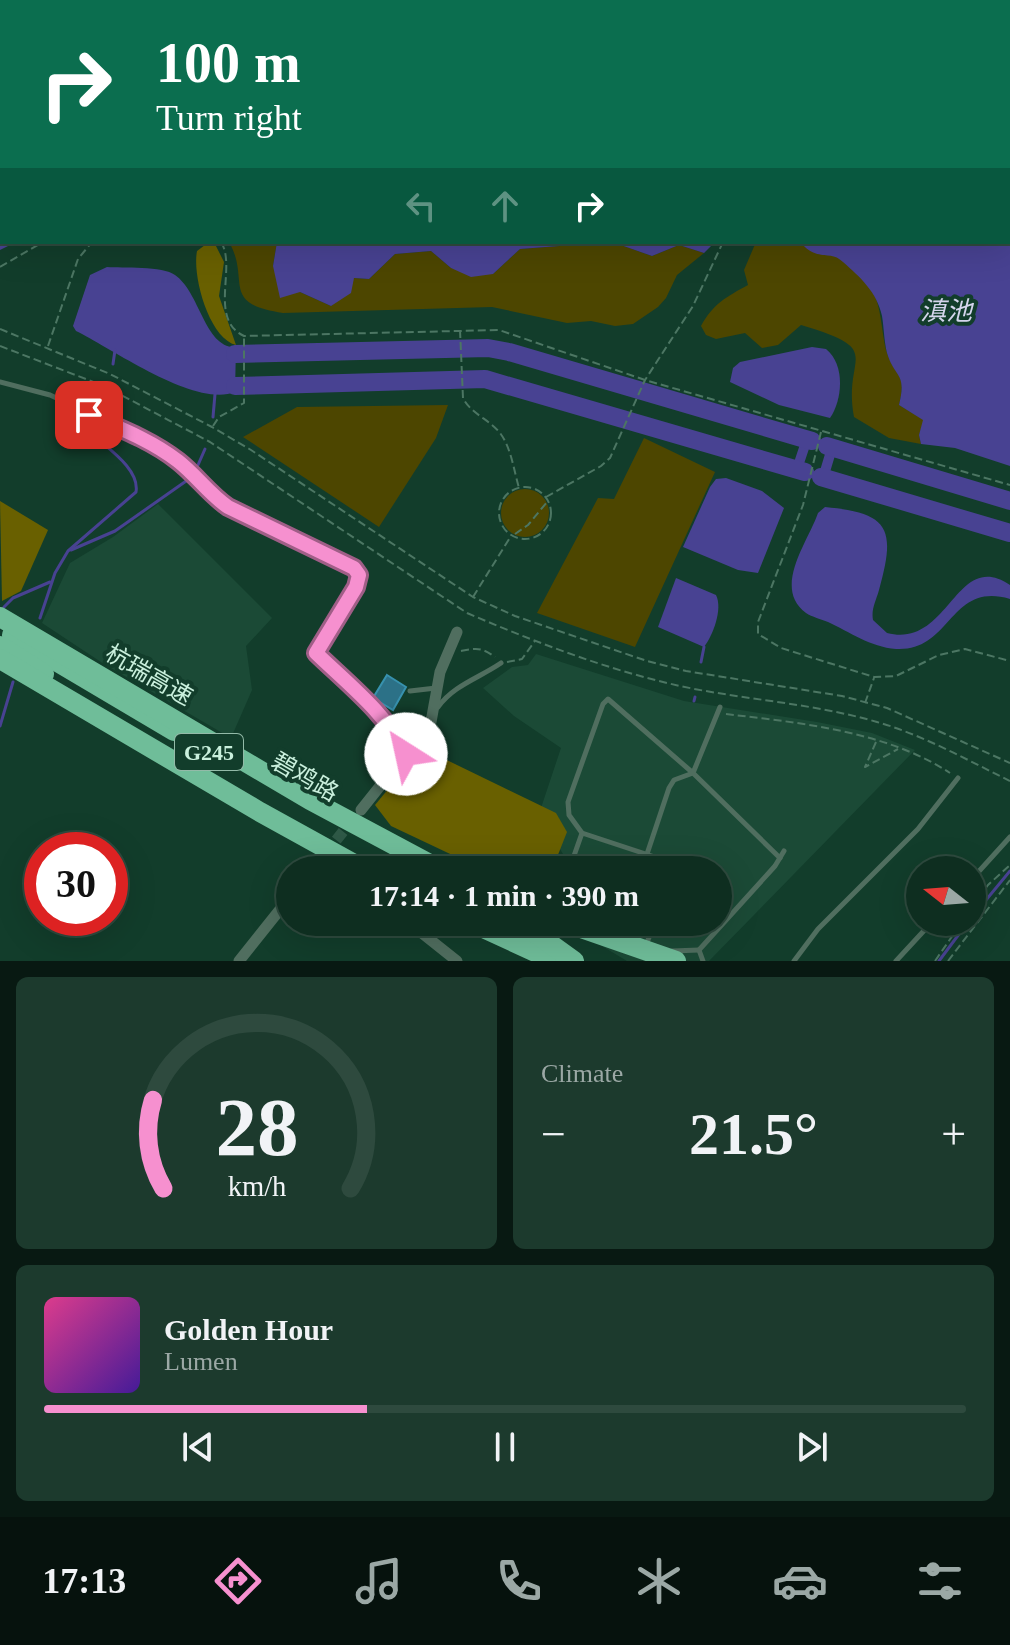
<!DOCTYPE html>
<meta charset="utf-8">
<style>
body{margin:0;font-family:"Times New Roman","Noto Sans SC",serif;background:#1c3a2d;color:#f1f3f6;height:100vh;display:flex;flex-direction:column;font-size:30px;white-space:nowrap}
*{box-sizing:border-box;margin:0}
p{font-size:26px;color:#9ba8a5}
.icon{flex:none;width:44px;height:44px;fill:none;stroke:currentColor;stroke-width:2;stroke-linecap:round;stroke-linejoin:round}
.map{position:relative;height:961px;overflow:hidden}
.drawer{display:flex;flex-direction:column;gap:16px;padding:16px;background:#081912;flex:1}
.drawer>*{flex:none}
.top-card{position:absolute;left:0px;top:0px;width:1010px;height:244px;box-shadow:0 8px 32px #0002,0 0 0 2px #2e4a3e;background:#0b6e4f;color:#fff;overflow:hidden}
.needle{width:52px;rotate:287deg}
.buttons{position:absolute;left:906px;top:856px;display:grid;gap:16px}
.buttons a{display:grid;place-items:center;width:80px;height:80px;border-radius:50%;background:#0e2e20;box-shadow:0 8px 32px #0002,0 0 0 2px #2e4a3e;font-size:40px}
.speed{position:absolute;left:24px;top:832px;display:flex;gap:16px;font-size:40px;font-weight:700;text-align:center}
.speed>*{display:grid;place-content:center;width:104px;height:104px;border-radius:50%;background:#0e2e20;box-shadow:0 8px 32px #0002,0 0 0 2px #2e4a3e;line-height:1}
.speed .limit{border:12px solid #d22;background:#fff;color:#111}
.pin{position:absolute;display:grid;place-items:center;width:68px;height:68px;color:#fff;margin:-34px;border-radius:16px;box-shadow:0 4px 12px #0006}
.me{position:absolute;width:88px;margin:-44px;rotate:325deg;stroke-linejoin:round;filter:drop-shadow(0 0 6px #0008)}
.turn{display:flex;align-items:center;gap:28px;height:168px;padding:0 24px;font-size:36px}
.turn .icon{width:104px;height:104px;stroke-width:2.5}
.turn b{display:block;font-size:56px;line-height:68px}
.lanes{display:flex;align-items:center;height:76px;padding:0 24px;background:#0003;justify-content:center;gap:40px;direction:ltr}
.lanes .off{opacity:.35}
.big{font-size:60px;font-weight:700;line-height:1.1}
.drawer .tile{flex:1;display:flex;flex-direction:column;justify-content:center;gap:12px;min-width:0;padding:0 28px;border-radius:12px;background:#1c3a2d}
.drawer .dial{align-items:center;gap:0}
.dial svg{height:208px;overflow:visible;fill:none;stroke:#2e4a3e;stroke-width:7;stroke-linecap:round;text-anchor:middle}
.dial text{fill:#f1f3f6;stroke:none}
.song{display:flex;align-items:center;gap:24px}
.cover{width:96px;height:96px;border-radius:12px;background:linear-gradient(135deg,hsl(330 70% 55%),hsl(260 70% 35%))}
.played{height:8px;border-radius:4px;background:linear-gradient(90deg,#f690cf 35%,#2e4a3e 35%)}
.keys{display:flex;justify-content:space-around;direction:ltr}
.heat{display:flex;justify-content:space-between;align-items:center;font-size:44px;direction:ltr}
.drawer .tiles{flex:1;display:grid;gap:16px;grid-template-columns:1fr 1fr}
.tile:last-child{grid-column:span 2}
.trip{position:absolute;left:276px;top:856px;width:456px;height:80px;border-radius:40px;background:#0e2e20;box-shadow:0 8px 32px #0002,0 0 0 2px #2e4a3e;font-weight:700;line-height:80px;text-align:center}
.dock{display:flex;height:128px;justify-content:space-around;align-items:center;background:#06120d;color:#9ba8a5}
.dock .icon{width:56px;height:56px}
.dock .active{color:#f690cf}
.dock b{font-size:36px;color:#f1f3f6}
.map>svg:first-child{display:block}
.built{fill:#1b4a36}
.green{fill:#4d4600}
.forest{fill:#696000}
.water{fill:#484292}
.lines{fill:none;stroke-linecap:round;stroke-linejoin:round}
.stream{stroke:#484292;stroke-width:3}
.canal{stroke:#484292;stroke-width:10}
.river{stroke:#484292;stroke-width:18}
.building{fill:#2c7187;stroke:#3791ae;stroke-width:2}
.street-tunnel{stroke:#2e5846;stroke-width:11;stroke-dasharray:11 5.5;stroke-linecap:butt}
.path{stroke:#4c7663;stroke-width:2;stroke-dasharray:8 4;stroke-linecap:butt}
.lane{stroke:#506e5f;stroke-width:5}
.street{stroke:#506e5f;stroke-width:11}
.highway{stroke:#6fbd99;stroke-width:20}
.highway-bridge{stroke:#6fbd99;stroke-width:20}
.route-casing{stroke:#a05e87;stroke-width:20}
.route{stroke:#f690cf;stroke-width:14}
.labels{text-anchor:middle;stroke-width:8;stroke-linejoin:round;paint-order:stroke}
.shield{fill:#123d2b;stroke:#93baa8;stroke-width:2}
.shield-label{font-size:22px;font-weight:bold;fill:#caf0dd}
.street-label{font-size:24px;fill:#caf0dd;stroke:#123d2b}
.water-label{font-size:26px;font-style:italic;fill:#d4d5ec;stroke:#123d2b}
</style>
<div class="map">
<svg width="1010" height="961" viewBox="0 0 1010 961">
<rect width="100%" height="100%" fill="#123d2b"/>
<g class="built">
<polygon points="158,504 272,618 246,646 252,690 231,738 104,664 42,623 70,563 113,537"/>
<polygon points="536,654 684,701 817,722 872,733 915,750 709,961 627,961 562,922 718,922 718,870 556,870 563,854 539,814 561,748 514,716 483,688 512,667 528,665"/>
</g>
<g class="green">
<path d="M 229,242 L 277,242 L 273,266 L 300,292 L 331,306 L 354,278 L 369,279 L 395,254 L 431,251 L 451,268 L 493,274 L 520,249 L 612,242 L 652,256 L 679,245 L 704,253 L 677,275 L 666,298 L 658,307 L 633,324 L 615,326 L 591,321 L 567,323 L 492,307 L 283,313 C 219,304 251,280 229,242 Z"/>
<path d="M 756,242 L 800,242 C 814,258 831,249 844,262 C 851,270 857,271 863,277 C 883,296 880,330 887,353 C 896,379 907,372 899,405 L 924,420 L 919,435 L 921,444 L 889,438 L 854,417 C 842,354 888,351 801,325 L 778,345 L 762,348 L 745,333 L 716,339 L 706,335 L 701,326 C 713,304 726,297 748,285 L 744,270 Z"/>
<polygon points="448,405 436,438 379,527 243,437 297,407"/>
<polygon points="644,438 715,472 635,647 537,613 598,498 614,499"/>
<circle cx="525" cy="513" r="24"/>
</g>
<g class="forest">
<path d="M 209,242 L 214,242 L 224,262 L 219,296 L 236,345 C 209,338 192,276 197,251 Z"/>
<polygon points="0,501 48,530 21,591 2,601"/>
<polygon points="422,748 556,813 567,832 552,870 484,870 391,826 375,805"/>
</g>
<g class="water">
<polygon points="0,0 53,2 2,2 2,242 16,242 0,250"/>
<polygon points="71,0 795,0 74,2"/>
<path d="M 814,0 L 1010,0 L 1010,466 L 955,448 L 921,444 L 919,435 L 923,420 L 899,405 C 907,372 895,379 887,353 C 884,341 884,328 882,316 C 877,292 860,277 843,262 C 830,249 818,263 800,242 L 1008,242 L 1008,2 Z"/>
<polygon points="277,242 612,242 520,249 493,274 471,277 451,268 431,251 395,254 369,279 354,278 351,293 331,306 300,292 280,298 273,266"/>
<polygon points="612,242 715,242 704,253 679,245 652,256"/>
<path d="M 107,267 C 122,268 163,266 175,275 C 200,292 205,349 236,347 L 235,392 C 195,408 113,349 76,331 L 73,326 L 90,275 Z"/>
<path d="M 812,347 L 826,349 C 845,364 843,399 830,418 L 779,405 L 730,382 L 733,368 L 740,362 Z"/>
<polygon points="726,478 762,491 784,508 758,573 738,570 683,547 710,487 716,479"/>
<path d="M 825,507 C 890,513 896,529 879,590 C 876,601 871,609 873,620 L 887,633 C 950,649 955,548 1010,585 L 1010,599 C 949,581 952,652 896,649 C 870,647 850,632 828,622 C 821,619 812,617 806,613 C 772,588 808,542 818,513 Z"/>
<path d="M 676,578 L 716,595 C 723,609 713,635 704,647 L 658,627 Z"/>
</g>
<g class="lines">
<g class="stream">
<polyline points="113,364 115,350"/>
<polyline points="107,414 110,401"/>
<polyline points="213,417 215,394"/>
<polyline points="198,465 205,449"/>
<polyline points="71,550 115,531 189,479"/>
<polyline points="4,607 13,598 50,582"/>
<path d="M 40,618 L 55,573 L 68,551 L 136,492 C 140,469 107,448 92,434"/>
<polyline points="701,662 704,647"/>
<polyline points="694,701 695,697"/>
<polyline points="0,726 13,682"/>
<polyline points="972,917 1010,871"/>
<polyline points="939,961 968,922"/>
</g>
<g class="canal">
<polyline points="797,469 807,439"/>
<polyline points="823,478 832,448"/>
</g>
<g class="river">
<polyline points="235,354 488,348 509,352 812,441"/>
<polyline points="235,386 485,379 805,472"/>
<polyline points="827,446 1010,501"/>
<polyline points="821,477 1010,533"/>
</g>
</g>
<polygon class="building" points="387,675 406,687 393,710 373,698"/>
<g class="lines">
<polyline class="street-tunnel" points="326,853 353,819"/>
<g class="path">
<polyline points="41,0 43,2"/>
<polyline points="804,2 804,0"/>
<path d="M 221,242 C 237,267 208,319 244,336 L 499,330 L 645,380 L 1010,485"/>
<polyline points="0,267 43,242"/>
<polyline points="0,329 110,374 212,427 251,450 473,597 515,616 647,661 686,671 842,696 887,708 1010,763"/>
<path d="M 460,330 L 463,398 C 471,414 489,419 500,433 C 511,447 514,471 519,488"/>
<path d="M 0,346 L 104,386 L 210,442 L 467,613 C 535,642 608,670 680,686 C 745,700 812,703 877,722 C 923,735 967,760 1010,781"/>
<polyline points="48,346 78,259 92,242"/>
<polyline points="213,426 219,417 244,403 244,338"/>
<polyline points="821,432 803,505 758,622 758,634 781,648 874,677 896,676 939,655 965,649 1010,661"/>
<circle cx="525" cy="513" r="26"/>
<polyline points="546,497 601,466 610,458 645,380 693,306 723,242"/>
<polyline points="515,534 528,525 547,502"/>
<polyline points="473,597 511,536"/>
<path d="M 461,651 C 477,648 481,647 495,657"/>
<polyline points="507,662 522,659 535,641"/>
<polyline points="865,703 874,678"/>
<path d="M 726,714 C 801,723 886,731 950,773"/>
<polyline points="876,742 865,767 898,749"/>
<polyline points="972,908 988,885 1010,865"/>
<polyline points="935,961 962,922"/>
<polyline points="948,961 1010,880"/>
</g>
<g class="lane">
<polyline points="0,382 50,395 142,438 181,463 211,495 228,507 354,568 359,575 340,617"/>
<polyline points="410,691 436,688"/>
<path d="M 438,707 C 454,685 479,678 501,663"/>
<polyline points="582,833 569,815 568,802 603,704 608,699 693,773 780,858"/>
<polyline points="647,854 669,788 674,780 693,773 720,707"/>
<polyline points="569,870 582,833 673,863 700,865 706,870"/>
<polyline points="972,879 1010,837"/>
<polyline points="646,945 655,922"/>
<polyline points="672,951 699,950"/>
<polyline points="703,961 699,950 775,866 784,851"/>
<polyline points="794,961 818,929 918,829 958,778"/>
<polyline points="896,961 932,922"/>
</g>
<g class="street">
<polyline points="340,618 329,629 316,653 379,717 406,754"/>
<polyline points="361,810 431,722 440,672 457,632"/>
<polyline points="312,870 326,853"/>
<polyline points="408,922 457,961"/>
<polyline points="239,961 290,897"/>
</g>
<g class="highway">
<polyline points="12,635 174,731"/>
<polyline points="0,646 44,674"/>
<polyline points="470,922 555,961"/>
<polyline points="520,922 574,961"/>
</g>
<g class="highway-bridge">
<polyline points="0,617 310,800 441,870"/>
<polyline points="0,659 260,812 365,870"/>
<polyline points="564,922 676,961"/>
</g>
</g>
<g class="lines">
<g class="route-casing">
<path id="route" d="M 89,415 C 119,428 151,440 178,461 C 196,475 209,494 228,507 L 354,568 L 359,575 L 356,587 L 316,653 C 347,683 388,715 406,754"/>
</g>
<use href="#route" class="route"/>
</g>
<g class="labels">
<rect class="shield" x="175" y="734" width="68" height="36" rx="6"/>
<g class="shield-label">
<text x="209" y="760">G245</text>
</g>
<g class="street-label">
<text transform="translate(149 675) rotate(30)" y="8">杭瑞高速</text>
<text transform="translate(305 777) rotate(30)" y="8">碧鸡路</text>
</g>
<g class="water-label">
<text x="946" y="320">滇池</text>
</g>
</g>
</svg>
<div class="buttons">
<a><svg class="needle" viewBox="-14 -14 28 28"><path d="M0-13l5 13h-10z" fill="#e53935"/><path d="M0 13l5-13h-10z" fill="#9ba8a5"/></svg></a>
</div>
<div class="speed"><div class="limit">30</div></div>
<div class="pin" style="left:89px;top:415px;background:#d93025"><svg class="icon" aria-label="arrive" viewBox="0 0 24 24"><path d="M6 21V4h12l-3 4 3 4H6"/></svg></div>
<svg class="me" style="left:406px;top:754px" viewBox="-20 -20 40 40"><circle r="19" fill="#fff"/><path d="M0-13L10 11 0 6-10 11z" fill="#f690cf"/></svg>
<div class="trip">17:14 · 1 min · 390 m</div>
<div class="top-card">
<div class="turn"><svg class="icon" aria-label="right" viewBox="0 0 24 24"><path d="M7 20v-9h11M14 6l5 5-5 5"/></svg><div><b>100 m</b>Turn right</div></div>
<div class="lanes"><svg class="icon off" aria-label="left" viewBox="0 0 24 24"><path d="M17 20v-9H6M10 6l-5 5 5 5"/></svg><svg class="icon off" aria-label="ahead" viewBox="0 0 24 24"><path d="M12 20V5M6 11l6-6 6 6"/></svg><svg class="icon" aria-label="right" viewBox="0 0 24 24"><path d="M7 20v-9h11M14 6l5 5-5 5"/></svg></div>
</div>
</div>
<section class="drawer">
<div class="tiles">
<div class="tile dial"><svg viewBox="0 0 100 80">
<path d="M14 69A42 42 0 1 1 86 69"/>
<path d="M14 69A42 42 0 0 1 10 35" stroke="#f690cf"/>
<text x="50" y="56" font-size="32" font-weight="700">28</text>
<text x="50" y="72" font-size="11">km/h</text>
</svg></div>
<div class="tile"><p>Climate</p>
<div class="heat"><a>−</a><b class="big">21.5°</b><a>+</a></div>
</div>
<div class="tile">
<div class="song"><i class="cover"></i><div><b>Golden Hour</b><p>Lumen</p></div></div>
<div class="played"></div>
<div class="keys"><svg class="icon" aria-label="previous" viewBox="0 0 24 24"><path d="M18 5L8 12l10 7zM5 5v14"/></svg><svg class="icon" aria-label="pause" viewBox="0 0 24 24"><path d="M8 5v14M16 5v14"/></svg><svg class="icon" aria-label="next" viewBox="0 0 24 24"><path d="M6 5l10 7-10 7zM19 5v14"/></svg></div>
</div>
</div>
</section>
<nav class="dock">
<b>17:13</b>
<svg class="icon active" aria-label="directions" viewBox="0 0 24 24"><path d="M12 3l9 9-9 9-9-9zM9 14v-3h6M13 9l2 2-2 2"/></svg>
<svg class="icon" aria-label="music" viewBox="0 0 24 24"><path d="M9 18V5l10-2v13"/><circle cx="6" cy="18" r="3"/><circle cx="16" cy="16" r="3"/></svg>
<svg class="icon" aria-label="phone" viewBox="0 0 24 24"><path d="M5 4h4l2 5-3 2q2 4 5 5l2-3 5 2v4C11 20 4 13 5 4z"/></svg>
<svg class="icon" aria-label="climate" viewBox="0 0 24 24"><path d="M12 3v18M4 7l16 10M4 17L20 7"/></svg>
<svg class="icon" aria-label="car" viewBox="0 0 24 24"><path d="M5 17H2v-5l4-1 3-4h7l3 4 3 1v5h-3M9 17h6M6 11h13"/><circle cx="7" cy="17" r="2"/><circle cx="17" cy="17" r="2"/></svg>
<svg class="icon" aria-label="filters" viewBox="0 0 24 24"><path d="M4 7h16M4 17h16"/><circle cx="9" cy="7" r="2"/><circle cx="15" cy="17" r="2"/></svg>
</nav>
